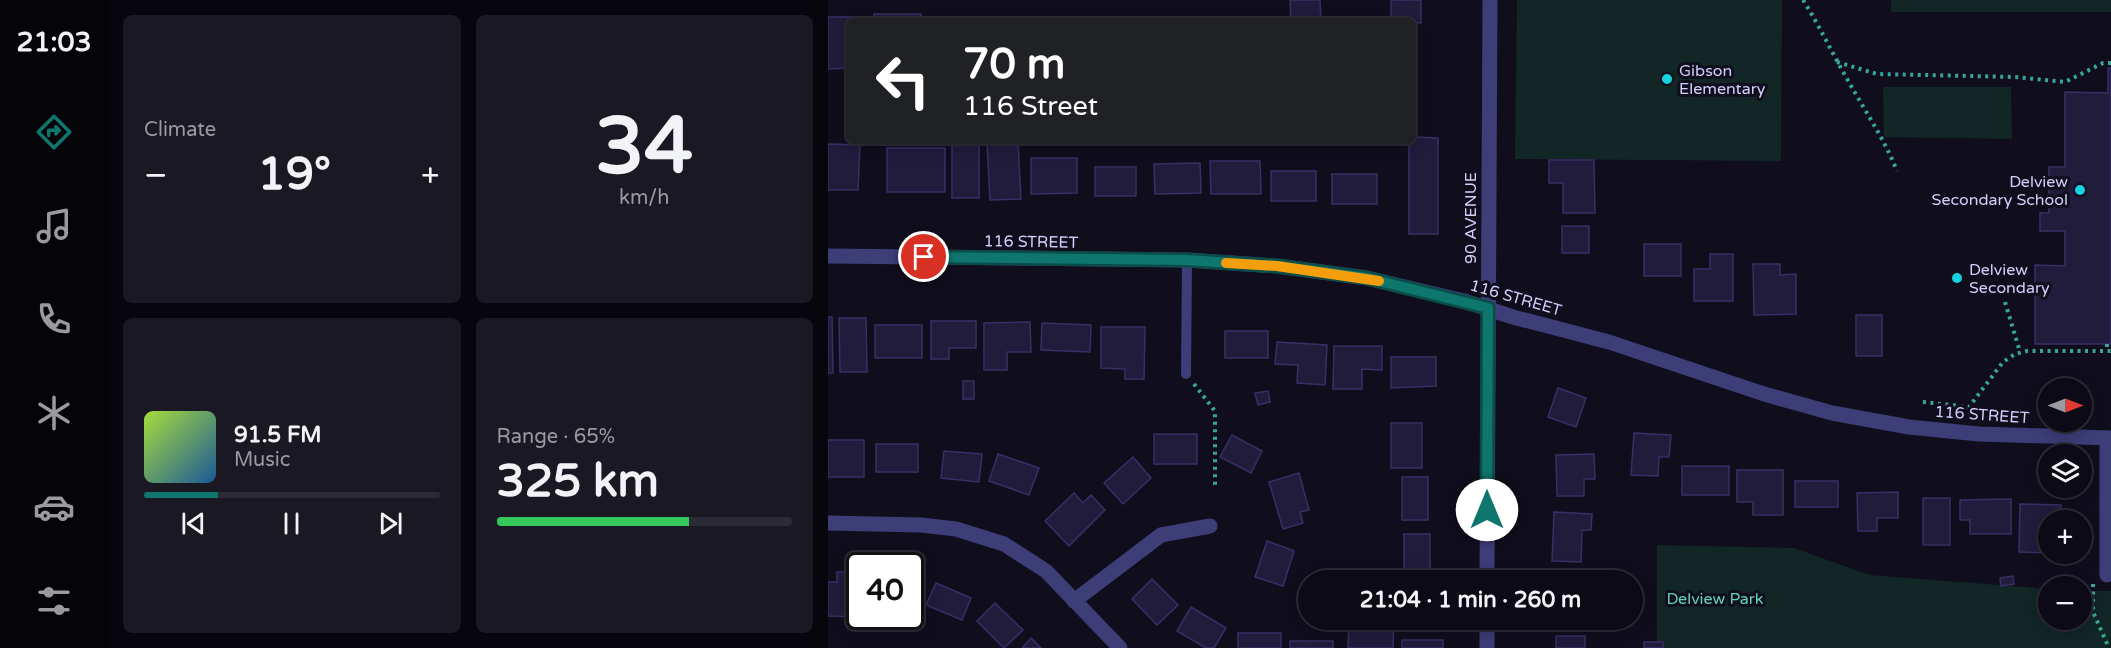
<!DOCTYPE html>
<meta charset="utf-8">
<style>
body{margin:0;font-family:"Varela Round",sans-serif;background:#1a1823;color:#f1f3f6;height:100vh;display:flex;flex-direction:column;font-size:22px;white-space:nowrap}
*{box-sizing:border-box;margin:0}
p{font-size:20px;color:#9a9aa1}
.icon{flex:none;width:33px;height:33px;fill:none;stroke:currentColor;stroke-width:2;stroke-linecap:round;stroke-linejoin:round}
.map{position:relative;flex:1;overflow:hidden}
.details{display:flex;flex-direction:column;gap:15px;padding:15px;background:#07060c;width:720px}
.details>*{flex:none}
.top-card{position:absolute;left:18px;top:18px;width:570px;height:126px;border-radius:9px;box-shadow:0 3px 15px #0003,0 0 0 2px #2c2b35;background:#202124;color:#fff;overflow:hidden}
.needle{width:39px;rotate:90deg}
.controls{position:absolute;left:1210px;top:378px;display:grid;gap:12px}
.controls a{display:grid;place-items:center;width:54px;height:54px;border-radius:50%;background:#0c0a16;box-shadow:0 3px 15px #0003,0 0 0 2px #2c2b35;font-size:30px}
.speed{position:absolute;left:18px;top:552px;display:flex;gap:12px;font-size:30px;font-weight:700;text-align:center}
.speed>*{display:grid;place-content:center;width:78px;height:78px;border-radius:50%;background:#0c0a16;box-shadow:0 3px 15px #0003,0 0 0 2px #2c2b35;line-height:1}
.speed .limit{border:3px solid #111;border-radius:9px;background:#fff;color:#111}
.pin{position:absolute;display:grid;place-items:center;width:51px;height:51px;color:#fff;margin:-26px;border:3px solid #fff;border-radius:50%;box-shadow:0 2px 6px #0007}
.me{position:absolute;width:66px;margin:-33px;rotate:0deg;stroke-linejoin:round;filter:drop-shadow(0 0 4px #0008)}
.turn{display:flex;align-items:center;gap:21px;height:126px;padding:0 18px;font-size:27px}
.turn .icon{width:78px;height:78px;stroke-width:2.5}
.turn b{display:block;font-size:42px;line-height:51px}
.big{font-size:45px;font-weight:800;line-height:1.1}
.details .card{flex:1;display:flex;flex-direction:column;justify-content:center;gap:9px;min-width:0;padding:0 21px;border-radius:9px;background:#1a1823}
.details .dial{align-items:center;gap:0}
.dial b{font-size:78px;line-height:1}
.song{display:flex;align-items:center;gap:18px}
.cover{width:72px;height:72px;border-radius:9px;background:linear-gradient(135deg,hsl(80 70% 55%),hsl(210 70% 35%))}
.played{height:6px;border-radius:3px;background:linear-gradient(90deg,#0f766e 25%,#2c2b35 25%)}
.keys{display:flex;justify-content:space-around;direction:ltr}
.heat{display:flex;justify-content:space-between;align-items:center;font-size:33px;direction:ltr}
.charge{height:9px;border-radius:4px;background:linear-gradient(90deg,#34c759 65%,#2c2b35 0)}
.details .tiles{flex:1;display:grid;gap:15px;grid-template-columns:repeat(2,1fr)}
.trip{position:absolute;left:470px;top:570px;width:345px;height:60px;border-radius:30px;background:#0c0a16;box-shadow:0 3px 15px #0003,0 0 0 2px #2c2b35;font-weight:800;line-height:60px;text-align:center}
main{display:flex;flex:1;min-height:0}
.tabs{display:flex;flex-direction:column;width:108px;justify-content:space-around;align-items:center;background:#050409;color:#9a9aa1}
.tabs .icon{width:42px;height:42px}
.tabs .current{color:#0f766e}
.tabs b{font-size:27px;color:#f1f3f6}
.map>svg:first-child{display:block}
.green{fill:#112625}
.building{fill:#211b3c;stroke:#382f66;stroke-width:1.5}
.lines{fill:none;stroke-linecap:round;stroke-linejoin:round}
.path{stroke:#38a59b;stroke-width:4;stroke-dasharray:3 4.5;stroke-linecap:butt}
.service{stroke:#3d3d78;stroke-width:10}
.minor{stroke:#3d3d78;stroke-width:15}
.tertiary{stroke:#3d3d78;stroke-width:15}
.route-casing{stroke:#0a4d48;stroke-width:15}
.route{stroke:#0f766e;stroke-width:10}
.slow{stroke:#f59e0b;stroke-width:10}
.poi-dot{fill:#14d3e0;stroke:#100e1d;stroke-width:2}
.labels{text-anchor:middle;stroke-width:6;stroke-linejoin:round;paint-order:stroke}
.poi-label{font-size:16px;fill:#d1cefb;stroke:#100e1d;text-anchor:start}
.street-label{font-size:16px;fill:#d1cefb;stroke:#100e1d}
.park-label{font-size:16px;fill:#61d3b3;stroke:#100e1d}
</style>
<main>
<nav class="tabs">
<b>21:03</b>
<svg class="icon current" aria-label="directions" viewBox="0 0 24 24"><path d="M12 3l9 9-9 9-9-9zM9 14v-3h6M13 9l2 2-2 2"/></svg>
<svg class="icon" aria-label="music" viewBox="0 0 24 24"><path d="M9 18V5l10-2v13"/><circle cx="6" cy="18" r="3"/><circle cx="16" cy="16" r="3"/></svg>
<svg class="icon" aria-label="phone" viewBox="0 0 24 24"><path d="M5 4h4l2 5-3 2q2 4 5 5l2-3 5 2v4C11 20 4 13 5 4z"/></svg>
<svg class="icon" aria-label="climate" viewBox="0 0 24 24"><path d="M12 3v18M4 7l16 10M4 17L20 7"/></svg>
<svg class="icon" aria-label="car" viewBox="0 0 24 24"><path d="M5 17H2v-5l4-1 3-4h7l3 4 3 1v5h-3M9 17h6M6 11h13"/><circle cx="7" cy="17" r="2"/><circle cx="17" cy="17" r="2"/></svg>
<svg class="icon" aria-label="filters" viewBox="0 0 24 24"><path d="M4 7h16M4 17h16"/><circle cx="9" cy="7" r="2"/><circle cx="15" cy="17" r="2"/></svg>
</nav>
<section class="details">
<div class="tiles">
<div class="card"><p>Climate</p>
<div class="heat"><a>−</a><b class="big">19°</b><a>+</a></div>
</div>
<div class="card dial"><b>34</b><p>km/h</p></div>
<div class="card">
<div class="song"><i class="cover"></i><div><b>91.5 FM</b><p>Music</p></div></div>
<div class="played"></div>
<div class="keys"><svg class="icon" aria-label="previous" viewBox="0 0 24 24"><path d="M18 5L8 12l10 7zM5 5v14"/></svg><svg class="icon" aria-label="pause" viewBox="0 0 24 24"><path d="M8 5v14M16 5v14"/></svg><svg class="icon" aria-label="next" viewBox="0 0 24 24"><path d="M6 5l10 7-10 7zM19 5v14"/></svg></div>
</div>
<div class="card"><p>Range · 65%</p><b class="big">325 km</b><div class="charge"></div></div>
</div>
</section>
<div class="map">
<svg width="1283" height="648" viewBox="0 0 1283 648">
<rect width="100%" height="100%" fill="#100e1d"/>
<g class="green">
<polygon points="689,0 954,0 953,161 687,159"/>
<rect x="1063" y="0" width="220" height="12"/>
<polygon points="1055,87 1183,87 1184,139 1056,137"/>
<polygon points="829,545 966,548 1041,575 1221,589 1221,620 1254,620 1254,591 1283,591 1283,648 829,648"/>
</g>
<g class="building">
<polygon points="462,0 492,0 493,21 463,21"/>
<polygon points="563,0 593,0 593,23 563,21"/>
<rect x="46" y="14" width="47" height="7"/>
<polygon points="0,17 32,17 32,21 21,21 21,68 0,69"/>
<rect x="103" y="18" width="48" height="3"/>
<polygon points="1280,68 1283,68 1283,344 1207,344 1207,265 1237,266 1237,231 1212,231 1212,213 1221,213 1221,167 1237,167 1237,92 1280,93"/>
<polygon points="585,137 610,138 610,234 581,234 581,141 585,141"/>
<polygon points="190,142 193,199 162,200 159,143"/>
<polygon points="0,144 32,145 30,190 0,190"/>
<rect x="124" y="145" width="27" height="53"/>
<rect x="59" y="148" width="58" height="44"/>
<polygon points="203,158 249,158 249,193 203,194"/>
<polygon points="721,160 766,160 767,213 735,213 735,183 721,183"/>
<polygon points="382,161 432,161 433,194 383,194"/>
<polygon points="372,163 373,193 327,194 326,164"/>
<rect x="267" y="167" width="41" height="29"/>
<rect x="443" y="171" width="45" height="30"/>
<rect x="504" y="174" width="45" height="30"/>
<rect x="734" y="226" width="27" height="27"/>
<rect x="816" y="244" width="37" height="32"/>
<polygon points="882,254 905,254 905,301 866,301 866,269 882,269"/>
<polygon points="925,264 952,264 952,275 968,274 968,314 926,315"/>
<rect x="1028" y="315" width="26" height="41"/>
<polygon points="0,317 4,317 5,373 0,373"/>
<polygon points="11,318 38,318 39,372 12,372"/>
<polygon points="103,321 148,321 148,348 121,348 121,359 103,359"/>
<polygon points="202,322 203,352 179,352 179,370 156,370 156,323"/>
<polygon points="214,323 263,325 262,352 213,350"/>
<rect x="47" y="325" width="47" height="33"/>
<polygon points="273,327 317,327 316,379 297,379 297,369 273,368"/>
<rect x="397" y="331" width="43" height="27"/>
<polygon points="449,342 499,345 497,385 469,383 470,365 447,364"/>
<polygon points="506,346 554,346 554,370 534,369 534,389 505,389"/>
<polygon points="563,357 608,357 608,386 563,388"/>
<rect x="135" y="381" width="11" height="18"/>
<polygon points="730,388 758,398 748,427 720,417"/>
<polygon points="440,391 442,402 430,405 427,393"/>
<rect x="563" y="423" width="31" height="45"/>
<polygon points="806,433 843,435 841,457 831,457 830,476 803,475"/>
<rect x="326" y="434" width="43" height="30"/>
<polygon points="404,435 434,451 423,473 392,457"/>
<rect x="0" y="440" width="36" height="37"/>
<rect x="48" y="444" width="42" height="28"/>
<polygon points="116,451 154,454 151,482 113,478"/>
<polygon points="170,454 211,468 201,495 161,481"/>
<polygon points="766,454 767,479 756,479 756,496 729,496 728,455"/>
<polygon points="305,457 323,478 295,504 276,483"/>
<rect x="854" y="466" width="47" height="29"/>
<polygon points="909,470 955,470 955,515 925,515 925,502 909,502"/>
<polygon points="471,473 481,510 472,512 475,523 455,529 441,482"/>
<rect x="574" y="477" width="26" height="43"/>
<rect x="967" y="481" width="43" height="26"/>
<polygon points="1070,492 1070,518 1049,518 1049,531 1030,531 1029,493"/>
<polygon points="246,493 255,503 263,495 277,510 241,546 217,521"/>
<rect x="1095" y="498" width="27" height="47"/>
<polygon points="1183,499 1183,534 1142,534 1142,520 1132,520 1132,500"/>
<polygon points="1192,504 1233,505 1232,520 1221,520 1221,553 1191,552"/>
<polygon points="726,512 764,514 763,530 754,530 753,562 724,561"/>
<rect x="576" y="534" width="26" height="39"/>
<polygon points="439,541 466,551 455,586 427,577"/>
<polygon points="9,572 32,572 32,616 34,617 0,616 0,582 9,582"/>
<rect x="749" y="576" width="34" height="4"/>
<polygon points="1185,576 1186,584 1173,586 1172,578"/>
<polygon points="324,579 350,605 329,625 304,599"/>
<rect x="82" y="581" width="5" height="25"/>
<polygon points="108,583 143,598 134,620 98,605"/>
<polygon points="167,603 195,630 176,648 149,621"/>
<polygon points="363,607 398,628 386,648 378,648 349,631"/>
<polygon points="521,620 566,620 565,648 520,648"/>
<rect x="733" y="620" width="50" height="2"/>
<rect x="410" y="633" width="43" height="15"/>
<rect x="728" y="636" width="29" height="12"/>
<polygon points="203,638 213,648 194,648"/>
<rect x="574" y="640" width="41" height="8"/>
<rect x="462" y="641" width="43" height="7"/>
<rect x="816" y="642" width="19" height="6"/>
</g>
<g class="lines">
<g class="path">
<path d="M 975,0 C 991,25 1003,51 1018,77 C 1035,108 1056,138 1069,171"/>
<polyline points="1009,62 1049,74 1187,77 1237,82 1275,63 1283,63"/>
<polyline points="1177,302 1192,352"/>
<polyline points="1279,344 1279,351"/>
<polyline points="366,384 387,411 387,489"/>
<polyline points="1095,402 1141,407 1175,362 1187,354 1199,351 1283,351"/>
<polyline points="1265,584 1265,612 1281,648"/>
</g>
<polyline class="service" points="358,374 359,260"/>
<g class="minor">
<polyline points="1279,438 1279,575"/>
<polyline points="0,523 93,525 128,529 176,544 218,571 292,648"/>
<polyline points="246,601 333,535 382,526"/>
</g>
<g class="tertiary">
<polyline points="0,256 359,260 449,266 539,278 636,301 685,317 781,342 936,394 1004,413 1081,427 1151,434 1283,438"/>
<polyline points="659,580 662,0"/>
<polyline points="659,648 659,620"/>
</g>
</g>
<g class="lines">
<g class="route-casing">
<polyline id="route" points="96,257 359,260 449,266 539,278 660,308 659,510"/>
</g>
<use href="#route" class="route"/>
<polyline class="slow" points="398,263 449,266 551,281"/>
</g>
<g class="poi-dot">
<circle cx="839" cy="79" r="6"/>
<circle cx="1252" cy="190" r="6"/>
<circle cx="1129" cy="278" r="6"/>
</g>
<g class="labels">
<g class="poi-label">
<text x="851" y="76">Gibson<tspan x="851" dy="18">Elementary</tspan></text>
<text x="1240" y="187" text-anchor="end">Delview<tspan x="1240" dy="18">Secondary School</tspan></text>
<text x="1141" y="275">Delview<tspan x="1141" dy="18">Secondary</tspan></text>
</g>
<g class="street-label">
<text transform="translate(642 218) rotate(-90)" y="6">90 AVENUE</text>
<text transform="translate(203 241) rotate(1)" y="6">116 STREET</text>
<text transform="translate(688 297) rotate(16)" y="6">116 STREET</text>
<text transform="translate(1154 414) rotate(4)" y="6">116 STREET</text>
</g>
<g class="park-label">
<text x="887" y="604">Delview Park</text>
</g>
</g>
</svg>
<div class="controls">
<a><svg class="needle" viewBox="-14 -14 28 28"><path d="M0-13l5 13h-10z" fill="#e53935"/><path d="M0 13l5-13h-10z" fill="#9a9aa1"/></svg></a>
<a><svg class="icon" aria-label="layers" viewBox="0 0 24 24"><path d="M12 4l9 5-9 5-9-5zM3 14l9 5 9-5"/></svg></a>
<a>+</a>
<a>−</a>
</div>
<div class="speed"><div class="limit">40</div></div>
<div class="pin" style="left:96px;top:257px;background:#d93025"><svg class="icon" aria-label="arrive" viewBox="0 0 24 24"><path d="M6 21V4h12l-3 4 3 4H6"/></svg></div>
<svg class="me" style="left:659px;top:510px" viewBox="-20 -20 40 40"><circle r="19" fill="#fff"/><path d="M0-13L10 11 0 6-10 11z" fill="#0f766e"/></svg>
<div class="trip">21:04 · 1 min · 260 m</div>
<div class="top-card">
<div class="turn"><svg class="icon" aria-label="left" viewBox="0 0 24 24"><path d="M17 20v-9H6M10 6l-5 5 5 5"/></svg><div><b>70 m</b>116 Street</div></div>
</div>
</div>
</main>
